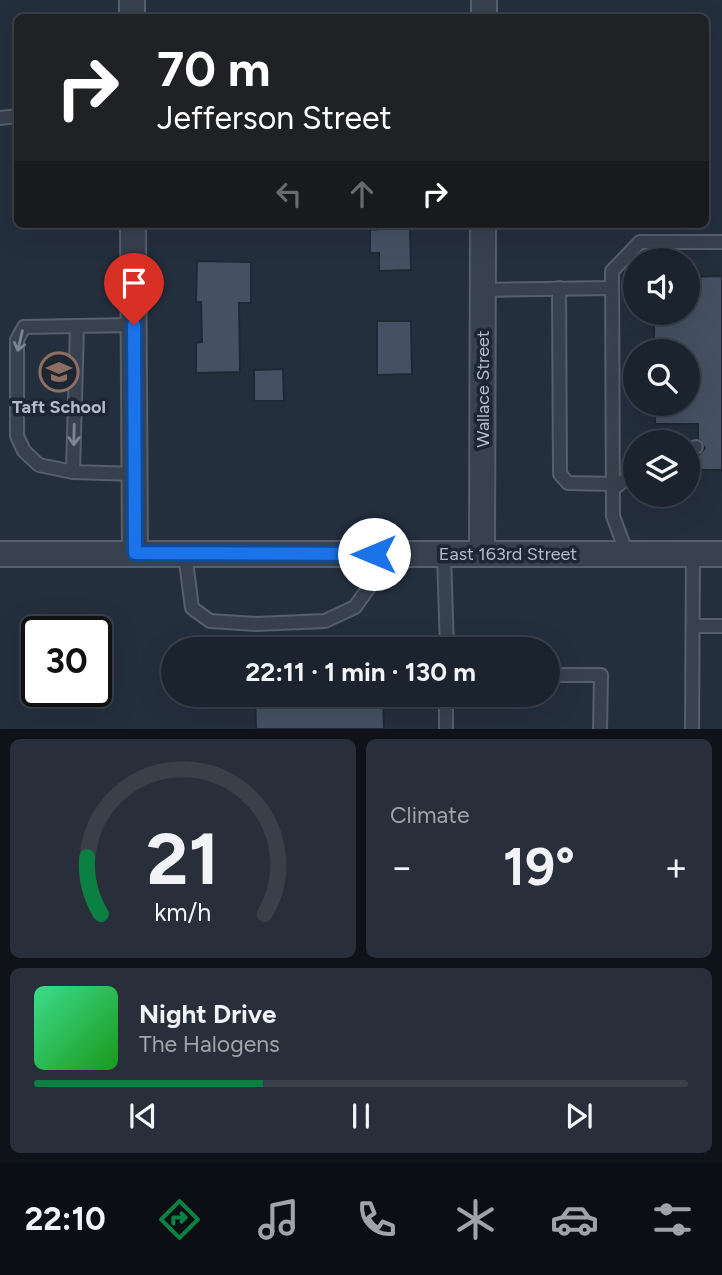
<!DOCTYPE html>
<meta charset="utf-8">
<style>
body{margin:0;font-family:Figtree,sans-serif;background:#282f3a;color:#f1f3f6;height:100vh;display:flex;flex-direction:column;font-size:26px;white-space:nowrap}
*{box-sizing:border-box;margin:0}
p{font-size:23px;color:#a0a4aa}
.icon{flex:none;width:38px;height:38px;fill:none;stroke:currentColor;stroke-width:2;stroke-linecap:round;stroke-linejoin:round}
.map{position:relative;height:729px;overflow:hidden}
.sheet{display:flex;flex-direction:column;gap:10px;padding:10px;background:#0f1319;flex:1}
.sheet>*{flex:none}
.guide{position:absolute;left:14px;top:14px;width:695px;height:214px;border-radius:10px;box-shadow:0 7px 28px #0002,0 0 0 2px #39404a;background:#202124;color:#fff;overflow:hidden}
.fabs{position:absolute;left:623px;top:248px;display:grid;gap:14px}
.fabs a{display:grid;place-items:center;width:77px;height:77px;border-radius:50%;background:#1b232e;box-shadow:0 7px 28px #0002,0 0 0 2px #39404a;font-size:35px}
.speed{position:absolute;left:21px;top:616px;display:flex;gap:14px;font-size:35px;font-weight:700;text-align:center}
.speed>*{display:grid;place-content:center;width:91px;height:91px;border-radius:50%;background:#1b232e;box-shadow:0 7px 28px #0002,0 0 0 2px #39404a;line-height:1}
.speed .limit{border:4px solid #111;border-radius:10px;background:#fff;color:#111}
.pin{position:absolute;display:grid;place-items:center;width:60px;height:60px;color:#fff;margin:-72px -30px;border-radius:50% 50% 50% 0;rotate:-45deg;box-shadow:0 0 7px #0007}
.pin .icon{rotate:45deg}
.me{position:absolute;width:77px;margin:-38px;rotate:270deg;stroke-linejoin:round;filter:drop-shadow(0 0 5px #0008)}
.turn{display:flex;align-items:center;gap:24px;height:147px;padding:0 28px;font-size:32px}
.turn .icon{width:91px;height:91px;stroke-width:2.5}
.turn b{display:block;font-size:49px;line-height:60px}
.lanes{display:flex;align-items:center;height:66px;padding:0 28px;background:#0003;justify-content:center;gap:35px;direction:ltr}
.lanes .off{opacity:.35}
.big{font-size:52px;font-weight:700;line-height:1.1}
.sheet .card{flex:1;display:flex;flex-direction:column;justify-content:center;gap:10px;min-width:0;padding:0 24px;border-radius:10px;background:#282f3a}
.sheet .dial{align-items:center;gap:0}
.dial svg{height:182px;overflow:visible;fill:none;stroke:#39404a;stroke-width:7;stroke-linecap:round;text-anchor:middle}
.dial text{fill:#f1f3f6;stroke:none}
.song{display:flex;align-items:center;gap:21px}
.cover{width:84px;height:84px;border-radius:10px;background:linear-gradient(135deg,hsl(150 70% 55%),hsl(120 70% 35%))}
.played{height:7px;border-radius:4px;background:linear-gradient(90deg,#0b8043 35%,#39404a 35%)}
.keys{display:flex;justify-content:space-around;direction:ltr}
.heat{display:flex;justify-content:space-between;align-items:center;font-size:38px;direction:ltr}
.sheet .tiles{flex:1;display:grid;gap:10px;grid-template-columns:1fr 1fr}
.card:last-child{grid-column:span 2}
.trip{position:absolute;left:161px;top:637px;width:399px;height:70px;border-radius:35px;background:#1b232e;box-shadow:0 7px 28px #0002,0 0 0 2px #39404a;font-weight:700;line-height:70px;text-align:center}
.tab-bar{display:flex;height:112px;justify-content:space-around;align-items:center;background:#0b0e12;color:#a0a4aa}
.tab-bar .icon{width:49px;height:49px}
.tab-bar .selected{color:#0b8043}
.tab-bar b{font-size:32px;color:#f1f3f6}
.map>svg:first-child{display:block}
.building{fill:#455162;stroke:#1f2835;stroke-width:2}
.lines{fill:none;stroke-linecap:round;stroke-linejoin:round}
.lane-casing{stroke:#565f6c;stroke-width:16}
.street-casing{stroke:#565f6c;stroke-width:28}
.lane{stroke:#38414e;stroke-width:12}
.street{stroke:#38414e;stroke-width:24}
.oneway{stroke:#7c8592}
.route-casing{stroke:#114b97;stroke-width:18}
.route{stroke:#1a73e8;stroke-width:12}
.labels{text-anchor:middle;stroke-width:7;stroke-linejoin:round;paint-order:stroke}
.street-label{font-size:18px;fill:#b4bcc9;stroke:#1d2633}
.poi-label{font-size:18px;font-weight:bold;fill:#b4bcc9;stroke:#1d2633}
</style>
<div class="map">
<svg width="722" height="729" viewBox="0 0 722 729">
<rect width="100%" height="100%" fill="#242f3e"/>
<g class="building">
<polygon points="379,224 410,224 411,270 379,271 379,253 370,253 370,230 379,229"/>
<polygon points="197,261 251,262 251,303 239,303 240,372 196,373 196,343 202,342 201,302 196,302"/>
<polygon points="722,276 722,470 698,470 698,456 705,448 698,439 698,424 655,424 655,404 688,404 688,352 654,352 654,313 688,313 688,307 693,307 693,277"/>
<polygon points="377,321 411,321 412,374 377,375"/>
<polygon points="283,369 284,401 254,401 254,370"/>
<polygon points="255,695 383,695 384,729 256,729"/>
</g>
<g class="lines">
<g class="lane-casing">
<g id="lane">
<polyline points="0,118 18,116"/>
<polyline points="559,288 560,474 568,483 613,484"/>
<polyline points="483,290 612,288"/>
<polyline points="134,325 77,326 73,472 135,474"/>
<polyline points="688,450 696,447"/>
<polyline points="73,472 39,465 24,451 17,436 17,340 24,327 77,326"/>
<polyline points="613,489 635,472"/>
<polyline points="185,554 192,608 210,621 256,624 325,621 355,607 374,580 374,554"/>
<polyline points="444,554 447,649"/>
<polyline points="627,554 613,516 612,271 640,242 722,242"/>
<polyline points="693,626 722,626"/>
<polyline points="548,675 601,675 600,729"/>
<polyline points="446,729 446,695"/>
<polyline points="692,729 693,554"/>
</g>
</g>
<g class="street-casing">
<g id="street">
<polyline points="132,0 132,18"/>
<polyline points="484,18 484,0"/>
<polyline points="133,224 135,553"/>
<polyline points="0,554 722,554"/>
<polyline points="482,554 483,224"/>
</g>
</g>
<use href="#lane" class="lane"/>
<use href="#street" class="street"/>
</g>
<defs><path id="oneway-shaft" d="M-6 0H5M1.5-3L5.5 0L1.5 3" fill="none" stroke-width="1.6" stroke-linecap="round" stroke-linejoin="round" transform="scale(1.75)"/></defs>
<g class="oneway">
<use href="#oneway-shaft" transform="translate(20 341) rotate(103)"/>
<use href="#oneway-shaft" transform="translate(74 435) rotate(91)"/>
</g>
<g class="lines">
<g class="route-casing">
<polyline id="route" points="134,325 135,553 374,554"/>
</g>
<use href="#route" class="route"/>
</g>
<defs>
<g id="school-ring" transform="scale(2.0125)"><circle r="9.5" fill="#1d2633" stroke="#8d6e63" stroke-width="1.5"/><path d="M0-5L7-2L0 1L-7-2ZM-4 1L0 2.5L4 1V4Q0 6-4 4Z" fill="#8d6e63"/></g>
</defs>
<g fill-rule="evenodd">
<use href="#school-ring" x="59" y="372"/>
</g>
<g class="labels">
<g class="street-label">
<text transform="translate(483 389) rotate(-90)" y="6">Wallace Street</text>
<text x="508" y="560">East 163rd Street</text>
</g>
<g class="poi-label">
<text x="59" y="413">Taft School</text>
</g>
</g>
</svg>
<div class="fabs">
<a><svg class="icon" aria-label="sound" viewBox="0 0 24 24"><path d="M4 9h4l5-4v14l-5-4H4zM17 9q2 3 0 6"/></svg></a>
<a><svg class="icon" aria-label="search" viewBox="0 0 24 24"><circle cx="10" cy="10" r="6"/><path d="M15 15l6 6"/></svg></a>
<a><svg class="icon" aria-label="layers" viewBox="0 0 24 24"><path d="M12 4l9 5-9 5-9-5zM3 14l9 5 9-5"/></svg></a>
</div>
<div class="speed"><div class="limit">30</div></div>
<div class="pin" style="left:134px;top:325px;background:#d93025"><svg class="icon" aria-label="arrive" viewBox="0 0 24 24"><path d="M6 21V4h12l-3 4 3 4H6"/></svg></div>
<svg class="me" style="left:374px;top:554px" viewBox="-20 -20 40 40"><circle r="19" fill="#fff"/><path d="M0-13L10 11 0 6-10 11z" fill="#1a73e8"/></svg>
<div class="trip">22:11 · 1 min · 130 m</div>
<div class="guide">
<div class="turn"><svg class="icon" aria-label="right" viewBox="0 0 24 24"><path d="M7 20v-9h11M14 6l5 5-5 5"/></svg><div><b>70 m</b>Jefferson Street</div></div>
<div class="lanes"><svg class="icon off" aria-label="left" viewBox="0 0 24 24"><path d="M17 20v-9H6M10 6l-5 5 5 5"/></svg><svg class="icon off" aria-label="ahead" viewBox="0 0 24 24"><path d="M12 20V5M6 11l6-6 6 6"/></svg><svg class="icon" aria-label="right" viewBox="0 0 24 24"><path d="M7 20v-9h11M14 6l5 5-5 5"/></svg></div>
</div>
</div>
<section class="sheet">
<div class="tiles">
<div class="card dial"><svg viewBox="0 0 100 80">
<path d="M14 69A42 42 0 1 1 86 69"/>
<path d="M14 69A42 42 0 0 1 8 44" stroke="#0b8043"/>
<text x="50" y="56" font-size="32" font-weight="700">21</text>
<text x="50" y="72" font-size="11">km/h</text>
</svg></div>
<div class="card"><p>Climate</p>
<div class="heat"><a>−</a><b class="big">19°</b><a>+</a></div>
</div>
<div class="card">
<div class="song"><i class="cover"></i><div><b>Night Drive</b><p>The Halogens</p></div></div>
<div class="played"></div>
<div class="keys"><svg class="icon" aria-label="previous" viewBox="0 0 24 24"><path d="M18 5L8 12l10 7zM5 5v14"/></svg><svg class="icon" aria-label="pause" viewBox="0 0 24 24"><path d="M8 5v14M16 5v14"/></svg><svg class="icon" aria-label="next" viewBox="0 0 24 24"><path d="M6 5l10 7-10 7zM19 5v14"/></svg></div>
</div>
</div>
</section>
<nav class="tab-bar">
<b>22:10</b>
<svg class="icon selected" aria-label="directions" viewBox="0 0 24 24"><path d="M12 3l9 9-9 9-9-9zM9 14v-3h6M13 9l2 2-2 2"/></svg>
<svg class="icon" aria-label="music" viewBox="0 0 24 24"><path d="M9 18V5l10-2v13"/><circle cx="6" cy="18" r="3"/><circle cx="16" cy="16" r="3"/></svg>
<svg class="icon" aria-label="phone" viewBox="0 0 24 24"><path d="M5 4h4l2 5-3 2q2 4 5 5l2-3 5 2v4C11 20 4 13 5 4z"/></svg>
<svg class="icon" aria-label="climate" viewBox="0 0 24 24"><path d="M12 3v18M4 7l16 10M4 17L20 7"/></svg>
<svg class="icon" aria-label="car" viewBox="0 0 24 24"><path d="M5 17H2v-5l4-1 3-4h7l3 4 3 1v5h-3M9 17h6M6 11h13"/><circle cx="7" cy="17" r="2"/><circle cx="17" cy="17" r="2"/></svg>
<svg class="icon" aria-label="filters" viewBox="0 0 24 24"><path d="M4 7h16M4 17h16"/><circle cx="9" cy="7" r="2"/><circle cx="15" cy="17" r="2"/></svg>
</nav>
